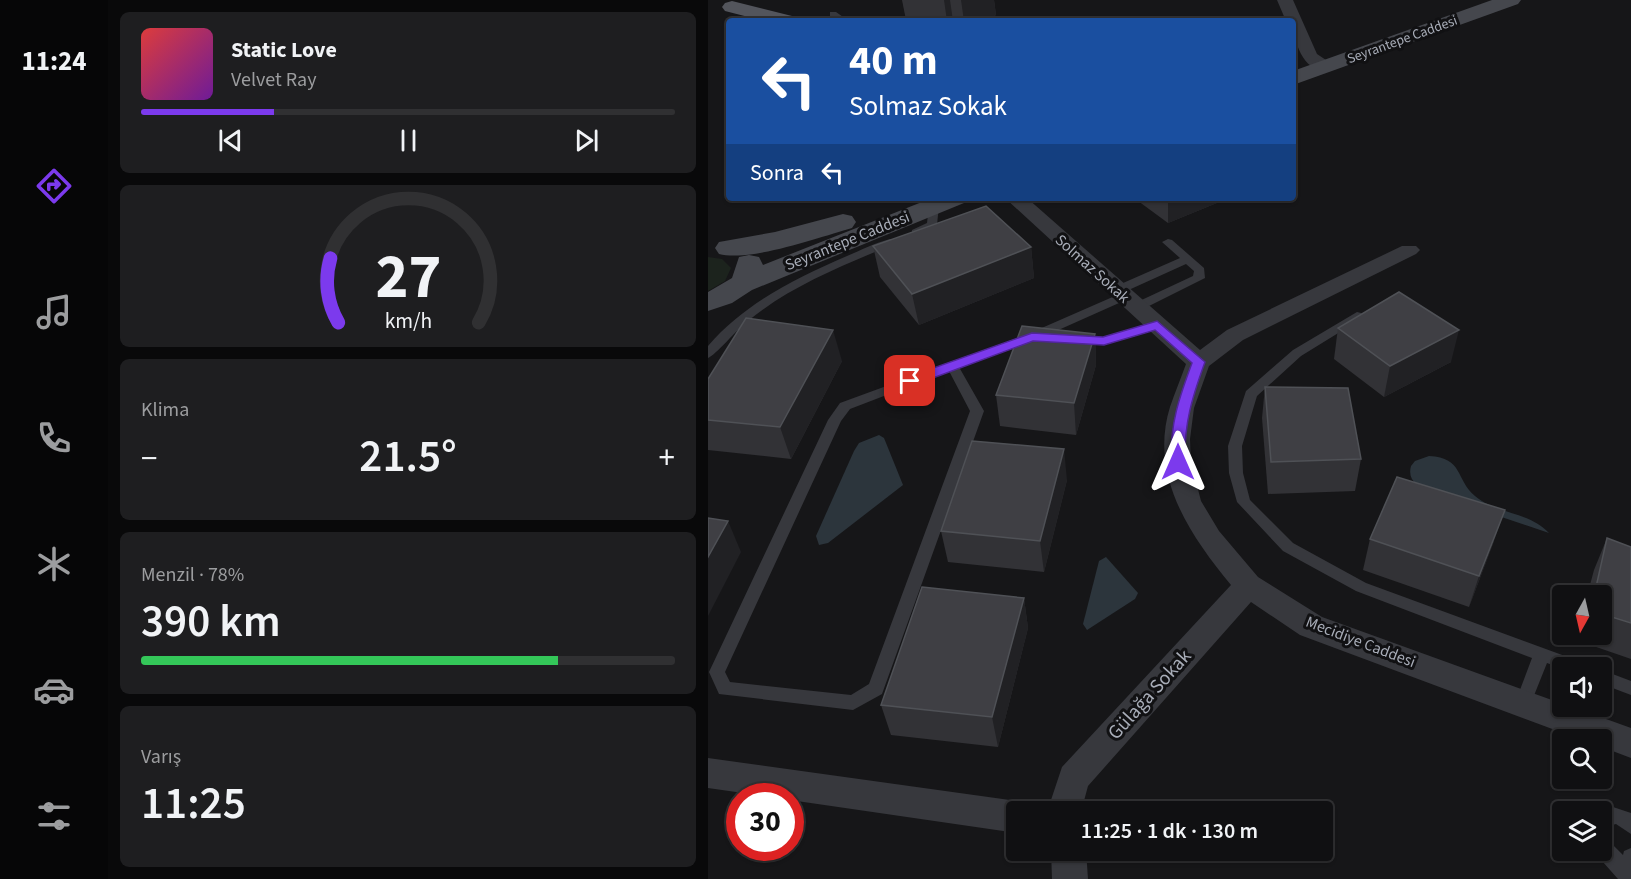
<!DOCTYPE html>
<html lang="tr">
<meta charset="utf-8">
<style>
body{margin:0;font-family:"Source Sans 3",sans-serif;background:#1e1e20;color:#f1f3f6;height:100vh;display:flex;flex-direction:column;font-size:22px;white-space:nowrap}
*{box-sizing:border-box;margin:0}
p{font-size:20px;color:#9c9d9f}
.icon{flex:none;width:33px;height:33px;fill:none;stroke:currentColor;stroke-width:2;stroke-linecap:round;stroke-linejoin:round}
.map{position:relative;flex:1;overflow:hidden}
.drawer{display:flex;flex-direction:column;gap:12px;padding:12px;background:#09090a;width:600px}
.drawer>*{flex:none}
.guide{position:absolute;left:18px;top:18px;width:570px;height:183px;border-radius:6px;box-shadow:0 2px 4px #0004,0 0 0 2px #303032;background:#1a4fa0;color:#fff;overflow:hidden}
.needle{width:39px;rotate:188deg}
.tools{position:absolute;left:844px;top:585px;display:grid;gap:12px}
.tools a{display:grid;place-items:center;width:60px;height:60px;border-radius:6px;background:#101012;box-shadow:0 2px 4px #0004,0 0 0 2px #303032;font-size:30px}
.speed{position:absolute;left:18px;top:783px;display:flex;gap:12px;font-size:30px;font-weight:700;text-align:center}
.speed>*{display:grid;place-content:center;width:78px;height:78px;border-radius:50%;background:#101012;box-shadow:0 2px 4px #0004,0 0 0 2px #303032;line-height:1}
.speed .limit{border:9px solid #d22;background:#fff;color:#111}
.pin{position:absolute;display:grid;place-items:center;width:51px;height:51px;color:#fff;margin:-26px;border-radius:12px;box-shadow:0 3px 9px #0006}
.me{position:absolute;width:66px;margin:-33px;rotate:0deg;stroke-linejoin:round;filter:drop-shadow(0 0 4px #0008)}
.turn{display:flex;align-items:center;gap:21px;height:126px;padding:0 24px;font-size:27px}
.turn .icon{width:78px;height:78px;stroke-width:2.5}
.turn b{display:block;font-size:42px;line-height:51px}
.then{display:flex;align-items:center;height:57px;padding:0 24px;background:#0003;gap:12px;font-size:22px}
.big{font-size:45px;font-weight:600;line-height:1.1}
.drawer .tile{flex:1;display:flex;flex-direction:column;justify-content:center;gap:9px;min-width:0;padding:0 21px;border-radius:9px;background:#1e1e20}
.drawer .dial{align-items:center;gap:0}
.dial svg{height:156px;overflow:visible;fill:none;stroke:#303032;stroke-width:7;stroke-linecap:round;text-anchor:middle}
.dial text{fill:#f1f3f6;stroke:none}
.song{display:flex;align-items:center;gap:18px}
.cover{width:72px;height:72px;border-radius:9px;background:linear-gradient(135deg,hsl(0 70% 55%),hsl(280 70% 35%))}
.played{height:6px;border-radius:3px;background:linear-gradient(90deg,#7c3aed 25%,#303032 25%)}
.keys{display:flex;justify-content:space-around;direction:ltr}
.heat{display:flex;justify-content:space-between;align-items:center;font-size:33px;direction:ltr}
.charge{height:9px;border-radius:4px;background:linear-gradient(90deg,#34c759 78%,#303032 0)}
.trip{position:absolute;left:298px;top:801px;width:327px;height:60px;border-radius:6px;background:#101012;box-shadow:0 2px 4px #0004,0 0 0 2px #303032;font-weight:600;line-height:60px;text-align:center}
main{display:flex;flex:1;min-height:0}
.menu{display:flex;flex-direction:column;width:108px;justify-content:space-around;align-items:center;background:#060607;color:#9c9d9f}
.menu .icon{width:42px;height:42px}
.menu .on{color:#7c3aed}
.menu b{font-size:27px;color:#f1f3f6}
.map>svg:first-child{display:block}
.green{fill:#1c231d}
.water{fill:#2c353c}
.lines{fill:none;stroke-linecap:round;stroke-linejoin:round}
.service{fill:#37383d;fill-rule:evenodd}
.minor{fill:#37383d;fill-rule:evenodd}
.secondary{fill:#45474d;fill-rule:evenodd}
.primary{fill:#53555c;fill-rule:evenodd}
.wall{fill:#323236}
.shaded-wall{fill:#212124}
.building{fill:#3f3f44;stroke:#4f5156;stroke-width:1.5}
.route{fill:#7c3aed;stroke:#51269a;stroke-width:1.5}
.labels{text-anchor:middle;stroke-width:6;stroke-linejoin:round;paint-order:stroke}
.far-street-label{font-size:14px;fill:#a8adb8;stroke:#111113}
.street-label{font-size:16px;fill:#a8adb8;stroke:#111113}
.near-street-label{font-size:20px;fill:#a8adb8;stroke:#111113}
</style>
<main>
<nav class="menu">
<b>11:24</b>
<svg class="icon on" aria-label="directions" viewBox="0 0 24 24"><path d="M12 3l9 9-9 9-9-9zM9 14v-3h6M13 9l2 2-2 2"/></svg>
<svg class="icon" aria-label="music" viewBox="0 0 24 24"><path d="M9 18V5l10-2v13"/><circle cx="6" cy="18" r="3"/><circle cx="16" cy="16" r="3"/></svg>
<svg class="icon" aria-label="phone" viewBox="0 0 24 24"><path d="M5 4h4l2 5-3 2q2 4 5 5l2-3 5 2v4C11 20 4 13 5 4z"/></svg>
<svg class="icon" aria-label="climate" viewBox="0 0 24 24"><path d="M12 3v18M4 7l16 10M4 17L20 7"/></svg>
<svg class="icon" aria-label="car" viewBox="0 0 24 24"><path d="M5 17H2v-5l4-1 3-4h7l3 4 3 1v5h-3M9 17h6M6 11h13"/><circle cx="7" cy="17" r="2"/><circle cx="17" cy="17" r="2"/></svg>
<svg class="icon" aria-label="filters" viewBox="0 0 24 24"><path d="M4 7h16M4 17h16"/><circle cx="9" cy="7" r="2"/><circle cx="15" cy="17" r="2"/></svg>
</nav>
<section class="drawer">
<div class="tile">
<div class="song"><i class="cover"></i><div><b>Static Love</b><p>Velvet Ray</p></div></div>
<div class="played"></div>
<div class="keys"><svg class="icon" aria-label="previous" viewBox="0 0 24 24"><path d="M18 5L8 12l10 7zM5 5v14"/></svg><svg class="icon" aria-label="pause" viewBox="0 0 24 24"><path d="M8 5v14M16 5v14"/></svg><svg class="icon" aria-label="next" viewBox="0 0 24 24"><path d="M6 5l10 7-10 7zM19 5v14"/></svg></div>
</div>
<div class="tile dial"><svg viewBox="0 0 100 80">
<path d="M14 69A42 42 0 1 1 86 69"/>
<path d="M14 69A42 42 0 0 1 10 36" stroke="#7c3aed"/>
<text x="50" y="56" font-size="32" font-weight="700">27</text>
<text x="50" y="72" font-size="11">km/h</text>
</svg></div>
<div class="tile"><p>Klima</p>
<div class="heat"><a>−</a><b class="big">21.5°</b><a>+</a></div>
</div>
<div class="tile"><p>Menzil · 78%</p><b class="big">390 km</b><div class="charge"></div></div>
<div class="tile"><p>Varış</p><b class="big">11:25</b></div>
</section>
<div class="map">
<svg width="923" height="879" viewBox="0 0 923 879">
<rect width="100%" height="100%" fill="#161618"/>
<polygon class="green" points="0,257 14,259 23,268 17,281 0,291"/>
<g class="water">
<polygon points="171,435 176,438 195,485 120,543 111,545 108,536 146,451 151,443"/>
<path d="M 721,456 C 756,458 747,479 767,496 C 790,515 820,511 841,533 L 722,493 C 710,486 699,481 703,466 L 707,461 Z"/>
<polygon points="398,557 430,593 427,599 379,630 375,624 391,561"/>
</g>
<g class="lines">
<g class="service">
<polygon points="122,12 128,12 141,21 131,21 122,16"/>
<polygon points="226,202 231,205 229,225 212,234 204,234 204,230 219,223 221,205"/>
<path d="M 182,239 L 186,240 L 186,244 C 136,265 82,286 40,321 C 30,328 7,356 0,358 L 0,346 C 37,303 88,278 139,256 C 153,250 167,243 182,239 Z"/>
<polygon points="460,239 464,240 496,268 497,278 433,310 425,310 423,307 425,304 485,276 486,271 478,264 414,293 406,293 404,290 406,287 472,258 454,242"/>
<path d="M 416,292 L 422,296 L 420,299 L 328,340 L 251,367 L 276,411 L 174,694 L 145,710 L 11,694 L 1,672 L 120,420 L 132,403 L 320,334 ZM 241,371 L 262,411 L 161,684 L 143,695 L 22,682 L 17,672 L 133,421 L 142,409 Z"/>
<polygon points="649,312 653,313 655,316 653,319 593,356 549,396 534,446 535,473 542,500 585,543 658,583 876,663 878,668 855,668 855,669 839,663 821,708 815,710 809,708 807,703 824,658 648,591 575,551 529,502 521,473 520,446 538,391 585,350"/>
<path d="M 449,321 L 455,325 L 453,328 C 433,334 378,355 362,339 L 368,335 L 396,337 Z"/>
<polygon points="894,670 923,681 923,695 894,684"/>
<polygon points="905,807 923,813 923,834 908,824 894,828 894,812 890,812"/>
<polygon points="894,838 901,841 915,855 916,851 923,848 923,879 910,879 887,853 886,850 894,850"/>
</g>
<g class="minor">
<path d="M 569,0 L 585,0 L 609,54 L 627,66 L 625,70 C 597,77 585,43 585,21 L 578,21 Z"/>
<path d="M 297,198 L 319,198 L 492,350 L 519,330 L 694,246 L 708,246 L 712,250 L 708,254 L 535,340 L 501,366 L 486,408 L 482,439 L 483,462 L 493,501 L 511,531 L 550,577 L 614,617 L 855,704 L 855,706 L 862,706 L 923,728 L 923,758 L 894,747 L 894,740 L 874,740 L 592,635 L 543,602 L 380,786 L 373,812 L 339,812 L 354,767 L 523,585 C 481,534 441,475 462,407 C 467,392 473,378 478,364 Z"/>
<polygon points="0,758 309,801 321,806 324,812 309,812 309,833 82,800 82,796 56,796 0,788"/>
<polygon points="343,850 378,850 380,879 344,879"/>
</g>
<g class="secondary">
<polygon points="784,0 813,0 810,4 585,85 585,71"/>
<polygon points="224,198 260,198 256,203 44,290 24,303 0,311 0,292 24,278 31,257 41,255 51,257 55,265"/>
<path d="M 135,214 L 144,216 L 148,222 L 144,228 C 112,237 43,262 11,254 L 7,248 L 11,242 L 67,232 Z"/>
</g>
<polygon class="primary" points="24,1 88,17 91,21 56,21 17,11 14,7 17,3"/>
</g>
<g class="wall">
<polygon points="194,0 286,0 288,15 276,21 200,21 198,20"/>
<polygon points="426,198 521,198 460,223"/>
<polygon points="165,246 323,247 326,278 211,325 172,277"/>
<polygon points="630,328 743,362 676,397 626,359"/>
<polygon points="387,334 388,365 368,435 292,426 288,395"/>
<polygon points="134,361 83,459 0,450 0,379"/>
<polygon points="557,387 653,459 647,491 560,494 554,418"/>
<polygon points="359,480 336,572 240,562 233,531"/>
<polygon points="899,538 923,547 923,659 868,640 870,634 894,634 894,596 879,596 886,570"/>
<polygon points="662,539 786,541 761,607 655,570"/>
<polygon points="316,598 320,628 290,747 183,735 173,705"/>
</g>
<g class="shaded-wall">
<polygon points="236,0 242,0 245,21 239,21"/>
<polygon points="253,0 286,0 288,15 276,21 256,21"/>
<polygon points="460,198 521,198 460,223"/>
<polygon points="323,247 326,278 211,325 204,294"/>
<polygon points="125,330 134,361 83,459 72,427"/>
<polygon points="751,330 743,362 676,397 682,366"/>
<polygon points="387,334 388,365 368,435 366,403"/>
<polygon points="356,449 359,480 336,572 332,541"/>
<polygon points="797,510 786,541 761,607 771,576"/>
<polygon points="20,521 33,552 0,616 0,557"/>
<polygon points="316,598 320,628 290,747 284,717"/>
</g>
<g class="building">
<polygon points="278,206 323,247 204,294 165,246"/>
<polygon points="691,292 751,330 682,366 630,328"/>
<polygon points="38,318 125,330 72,427 0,420 0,379"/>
<polygon points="314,326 387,334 366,403 288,395"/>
<polygon points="557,387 640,388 653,459 563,462"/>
<polygon points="264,441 356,449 332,541 233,531"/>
<polygon points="689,477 797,510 771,576 662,539"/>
<polygon points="0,518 20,521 0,557"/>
<polygon points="899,538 923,547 923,623 894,614 894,596 886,596"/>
<polygon points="214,587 316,598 284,717 173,705"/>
</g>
<path class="route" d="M 449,321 L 497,362 C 484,398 476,423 477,462 L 470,467 L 463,462 C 462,424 471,398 484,363 L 447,330 L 396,345 L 325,341 L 206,385 L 202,386 L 195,381 L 197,378 L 324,333 L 395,337 Z"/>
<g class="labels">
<g class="far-street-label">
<text transform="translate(694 39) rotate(-20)" y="5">Seyrantepe Caddesi</text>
</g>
<g class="street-label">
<text transform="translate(139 240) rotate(-22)" y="6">Seyrantepe Caddesi</text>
<text transform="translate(385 268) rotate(42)" y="6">Solmaz Sokak</text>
<text transform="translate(653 641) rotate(21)" y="6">Mecidiye Caddesi</text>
</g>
<g class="near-street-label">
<text transform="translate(441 694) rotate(-48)" y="7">Gülağa Sokak</text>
</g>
</g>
</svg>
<div class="tools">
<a><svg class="needle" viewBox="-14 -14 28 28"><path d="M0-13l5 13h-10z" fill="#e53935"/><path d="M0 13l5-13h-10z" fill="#9c9d9f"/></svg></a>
<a><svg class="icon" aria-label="sound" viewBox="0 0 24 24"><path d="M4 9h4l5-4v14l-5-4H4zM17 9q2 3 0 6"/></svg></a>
<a><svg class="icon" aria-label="search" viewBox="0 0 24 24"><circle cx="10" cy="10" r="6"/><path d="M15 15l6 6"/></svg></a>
<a><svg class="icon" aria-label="layers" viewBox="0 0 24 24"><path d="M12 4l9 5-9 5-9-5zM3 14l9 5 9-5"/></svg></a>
</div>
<div class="speed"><div class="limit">30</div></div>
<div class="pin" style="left:202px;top:381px;background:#d93025"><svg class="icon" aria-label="arrive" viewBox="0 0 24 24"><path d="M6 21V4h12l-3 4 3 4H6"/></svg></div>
<svg class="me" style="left:470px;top:462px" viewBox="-20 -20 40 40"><path d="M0-17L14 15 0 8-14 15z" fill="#7c3aed" stroke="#fff" stroke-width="4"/></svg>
<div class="trip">11:25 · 1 dk · 130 m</div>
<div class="guide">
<div class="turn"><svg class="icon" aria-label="left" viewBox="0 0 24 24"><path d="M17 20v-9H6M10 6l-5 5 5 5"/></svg><div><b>40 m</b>Solmaz Sokak</div></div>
<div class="then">Sonra<svg class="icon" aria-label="left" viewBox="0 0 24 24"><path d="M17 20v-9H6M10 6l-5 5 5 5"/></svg></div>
</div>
</div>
</main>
